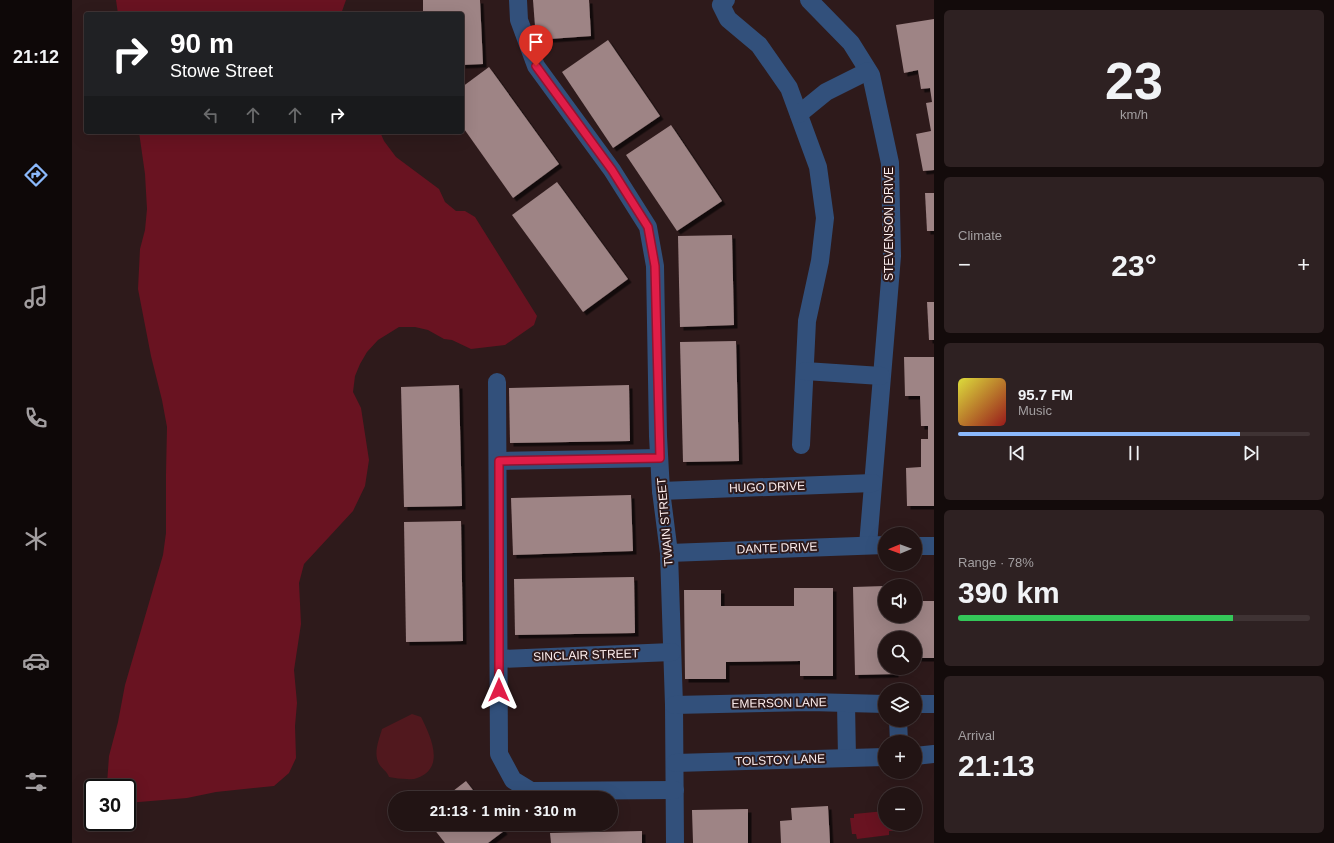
<!DOCTYPE html>
<meta charset="utf-8">
<style>
body{margin:0;font-family:Arial,sans-serif;background:#2e2122;color:#f1f3f6;height:100vh;display:flex;flex-direction:column;font-size:15px;white-space:nowrap}
*{box-sizing:border-box;margin:0}
p{font-size:13px;color:#a29ea0}
.icon{flex:none;width:22px;height:22px;fill:none;stroke:currentColor;stroke-width:2;stroke-linecap:round;stroke-linejoin:round}
.map{position:relative;flex:1;overflow:hidden}
.sheet{display:flex;flex-direction:column;gap:10px;padding:10px;background:#130b0b;width:400px}
.sheet>*{flex:none}
.top-card{position:absolute;left:12px;top:12px;width:380px;height:122px;border-radius:4px;box-shadow:0 4px 16px #0002,0 0 0 1px #3f3334;background:#202124;color:#fff;overflow:hidden}
.needle{width:26px;rotate:269deg}
.buttons{position:absolute;left:806px;top:527px;display:grid;gap:8px}
.buttons a{display:grid;place-items:center;width:44px;height:44px;border-radius:50%;background:#221414;box-shadow:0 4px 16px #0002,0 0 0 1px #3f3334;font-size:20px}
.speed{position:absolute;left:12px;top:779px;display:flex;gap:8px;font-size:20px;font-weight:700;text-align:center}
.speed>*{display:grid;place-content:center;width:52px;height:52px;border-radius:50%;background:#221414;box-shadow:0 4px 16px #0002,0 0 0 1px #3f3334;line-height:1}
.speed .limit{border:2px solid #111;border-radius:6px;background:#fff;color:#111}
.pin{position:absolute;display:grid;place-items:center;width:34px;height:34px;color:#fff;margin:-41px -17px;border-radius:50% 50% 50% 0;rotate:-45deg;box-shadow:0 0 4px #0007}
.pin .icon{rotate:45deg}
.me{position:absolute;width:44px;margin:-22px;rotate:0deg;stroke-linejoin:round;filter:drop-shadow(0 0 3px #0008)}
.turn{display:flex;align-items:center;gap:14px;height:84px;padding:0 20px;font-size:18px}
.turn .icon{width:52px;height:52px;stroke-width:2.5}
.turn b{display:block;font-size:28px;line-height:34px}
.lanes{display:flex;align-items:center;height:38px;padding:0 20px;background:#0003;justify-content:center;gap:20px;direction:ltr}
.lanes .off{opacity:.35}
.big{font-size:30px;font-weight:600;line-height:1.1}
.sheet .widget{flex:1;display:flex;flex-direction:column;justify-content:center;gap:6px;min-width:0;padding:0 14px;border-radius:6px;background:#2e2122}
.sheet .dial{align-items:center;gap:0}
.dial b{font-size:52px;line-height:1}
.song{display:flex;align-items:center;gap:12px}
.cover{width:48px;height:48px;border-radius:6px;background:linear-gradient(135deg,hsl(60 70% 55%),hsl(0 70% 35%))}
.played{height:4px;border-radius:2px;background:linear-gradient(90deg,#8bb9fc 80%,#3f3334 80%)}
.keys{display:flex;justify-content:space-around;direction:ltr}
.heat{display:flex;justify-content:space-between;align-items:center;font-size:22px;direction:ltr}
.charge{height:6px;border-radius:3px;background:linear-gradient(90deg,#34c759 78%,#3f3334 0)}
.trip{position:absolute;left:316px;top:791px;width:230px;height:40px;border-radius:20px;background:#221414;box-shadow:0 4px 16px #0002,0 0 0 1px #3f3334;font-weight:600;line-height:40px;text-align:center}
main{display:flex;flex:1;min-height:0}
.menu{display:flex;flex-direction:column;width:72px;justify-content:space-around;align-items:center;background:#0e0808;color:#a29ea0}
.menu .icon{width:28px;height:28px}
.menu .active{color:#8bb9fc}
.menu b{font-size:18px;color:#f1f3f6}
.map>svg:first-child{display:block}
.green{fill:#51181e}
.water{fill:#691321}
.building{fill:#9e8485;filter:url(#shadow)}
.lines{fill:none;stroke-linecap:round;stroke-linejoin:round}
.street{stroke:#32507b;stroke-width:18}
.route-casing{stroke:#92132f;stroke-width:10}
.route{stroke:#e11d48;stroke-width:7}
.labels{text-anchor:middle;stroke-width:4;stroke-linejoin:round;paint-order:stroke}
.street-label{font-size:12px;fill:#fdeeee;stroke:#2e1a1b}
</style>
<main>
<nav class="menu">
<b>21:12</b>
<svg class="icon active" aria-label="directions" viewBox="0 0 24 24"><path d="M12 3l9 9-9 9-9-9zM9 14v-3h6M13 9l2 2-2 2"/></svg>
<svg class="icon" aria-label="music" viewBox="0 0 24 24"><path d="M9 18V5l10-2v13"/><circle cx="6" cy="18" r="3"/><circle cx="16" cy="16" r="3"/></svg>
<svg class="icon" aria-label="phone" viewBox="0 0 24 24"><path d="M5 4h4l2 5-3 2q2 4 5 5l2-3 5 2v4C11 20 4 13 5 4z"/></svg>
<svg class="icon" aria-label="climate" viewBox="0 0 24 24"><path d="M12 3v18M4 7l16 10M4 17L20 7"/></svg>
<svg class="icon" aria-label="car" viewBox="0 0 24 24"><path d="M5 17H2v-5l4-1 3-4h7l3 4 3 1v5h-3M9 17h6M6 11h13"/><circle cx="7" cy="17" r="2"/><circle cx="17" cy="17" r="2"/></svg>
<svg class="icon" aria-label="filters" viewBox="0 0 24 24"><path d="M4 7h16M4 17h16"/><circle cx="9" cy="7" r="2"/><circle cx="15" cy="17" r="2"/></svg>
</nav>
<div class="map">
<svg width="862" height="843" viewBox="0 0 862 843">
<defs>
<filter id="shadow"><feDropShadow dx="3.5" dy="3.5" stdDeviation="0" flood-color="#0009"/></filter>
</defs>
<rect width="100%" height="100%" fill="#2e1a1b"/>
<path class="green" d="M 340,714 L 349,717 C 357,733 371,761 353,774 C 347,778 342,780 335,779 C 329,779 323,778 317,777 C 315,771 310,769 307,764 C 301,753 307,740 310,729 Z"/>
<g class="water">
<polygon points="44,0 274,0 269,14 46,14"/>
<polygon points="67,132 308,132 312,141 324,157 367,189 373,202 384,211 393,211 403,217 465,316 462,325 433,345 399,349 380,340 372,339 356,330 343,327 327,327 306,340 295,352 288,364 283,376 281,392 289,408 297,460 293,486 281,511 232,564 227,583 229,624 222,670 225,703 223,726 224,758 217,773 202,786 144,792 115,798 55,803 55,788 38,788 35,784 37,756 46,722 53,685 91,555 94,533 94,474 95,427 90,400 79,356 66,289 68,249 73,230 75,209 73,174"/>
<polygon points="813,811 813,824 821,824 821,831 817,831 817,835 785,839 784,834 780,834 778,818 782,818 782,814"/>
</g>
<g class="building">
<polygon points="351,0 408,0 411,64 390,65 390,14 351,14"/>
<polygon points="461,0 517,0 519,36 464,40"/>
<polygon points="862,19 862,170 851,171 844,134 859,131 854,103 860,102 858,88 849,89 846,70 832,73 824,25"/>
<polygon points="536,40 588,116 541,148 490,72"/>
<polygon points="417,67 487,164 441,198 390,126 390,87"/>
<polygon points="599,125 650,201 605,231 554,155"/>
<polygon points="485,182 556,279 511,312 440,215"/>
<polygon points="853,193 862,193 862,231 855,231"/>
<polygon points="660,235 662,325 608,327 606,236"/>
<polygon points="855,302 862,302 862,340 857,340"/>
<polygon points="664,341 667,461 611,462 608,342"/>
<polygon points="832,357 862,357 862,506 835,506 834,468 849,467 849,439 856,439 856,426 849,426 848,396 833,396"/>
<polygon points="387,385 390,506 332,507 329,387"/>
<polygon points="557,385 558,441 438,443 437,388"/>
<polygon points="559,495 561,551 441,555 439,498"/>
<polygon points="389,521 391,641 334,642 332,522"/>
<polygon points="562,577 563,633 443,635 442,579"/>
<polygon points="813,586 813,616 843,616 843,601 862,601 862,658 843,658 843,638 813,638 813,668 823,668 823,674 783,675 781,587"/>
<polygon points="722,588 761,588 761,676 728,676 728,661 654,662 654,679 613,679 612,590 649,590 649,606 722,606"/>
<polygon points="394,781 407,798 372,798"/>
<polygon points="756,806 758,843 709,843 708,821 720,820 719,808"/>
<polygon points="676,809 676,843 621,843 620,810"/>
<polygon points="358,824 427,824 432,831 416,843 373,843"/>
<polygon points="570,831 570,843 479,843 478,833"/>
</g>
<g class="lines">
<g class="street">
<polyline points="446,0 447,20 464,66 540,170 576,227 583,266 586,436 589,491 597,553 602,705 603,843"/>
<polyline points="654,0 649,5 656,19 687,45 717,88 746,167 753,218 748,261 735,321 729,445"/>
<polyline points="737,0 779,43 799,75 818,163 820,256 796,545"/>
<polyline points="727,114 754,92 796,71"/>
<polyline points="733,371 809,376"/>
<polyline points="425,382 427,754 441,780 459,791 603,790"/>
<polyline points="427,461 587,458"/>
<polyline points="589,491 801,483"/>
<polyline points="843,546 862,546"/>
<polyline points="597,553 813,545"/>
<polyline points="427,659 600,652"/>
<polyline points="774,703 775,758"/>
<polyline points="843,704 862,704"/>
<polyline points="602,705 738,702 813,704"/>
<polyline points="826,720 827,742"/>
<polyline points="843,756 862,754"/>
<polyline points="603,763 813,757"/>
</g>
</g>
<g class="lines">
<g class="route-casing">
<polyline id="route" points="427,690 427,461 588,458 583,266 576,227 540,170 464,66"/>
</g>
<use href="#route" class="route"/>
</g>
<g class="labels">
<g class="street-label">
<text transform="translate(817 224) rotate(-90)" y="4">STEVENSON DRIVE</text>
<text transform="translate(695 487) rotate(-2)" y="4">HUGO DRIVE</text>
<text transform="translate(593 522) rotate(-95)" y="4">TWAIN STREET</text>
<text transform="translate(705 548) rotate(-2)" y="4">DANTE DRIVE</text>
<text transform="translate(514 655) rotate(-2)" y="4">SINCLAIR STREET</text>
<text transform="translate(707 703) rotate(-1)" y="4">EMERSON LANE</text>
<text transform="translate(708 760) rotate(-2)" y="4">TOLSTOY LANE</text>
</g>
</g>
</svg>
<div class="buttons">
<a><svg class="needle" viewBox="-14 -14 28 28"><path d="M0-13l5 13h-10z" fill="#e53935"/><path d="M0 13l5-13h-10z" fill="#a29ea0"/></svg></a>
<a><svg class="icon" aria-label="sound" viewBox="0 0 24 24"><path d="M4 9h4l5-4v14l-5-4H4zM17 9q2 3 0 6"/></svg></a>
<a><svg class="icon" aria-label="search" viewBox="0 0 24 24"><circle cx="10" cy="10" r="6"/><path d="M15 15l6 6"/></svg></a>
<a><svg class="icon" aria-label="layers" viewBox="0 0 24 24"><path d="M12 4l9 5-9 5-9-5zM3 14l9 5 9-5"/></svg></a>
<a>+</a>
<a>−</a>
</div>
<div class="speed"><div class="limit">30</div></div>
<div class="pin" style="left:464px;top:66px;background:#d93025"><svg class="icon" aria-label="arrive" viewBox="0 0 24 24"><path d="M6 21V4h12l-3 4 3 4H6"/></svg></div>
<svg class="me" style="left:427px;top:690px" viewBox="-20 -20 40 40"><path d="M0-17L14 15 0 8-14 15z" fill="#e11d48" stroke="#fff" stroke-width="4"/></svg>
<div class="trip">21:13 · 1 min · 310 m</div>
<div class="top-card">
<div class="turn"><svg class="icon" aria-label="right" viewBox="0 0 24 24"><path d="M7 20v-9h11M14 6l5 5-5 5"/></svg><div><b>90 m</b>Stowe Street</div></div>
<div class="lanes"><svg class="icon off" aria-label="left" viewBox="0 0 24 24"><path d="M17 20v-9H6M10 6l-5 5 5 5"/></svg><svg class="icon off" aria-label="ahead" viewBox="0 0 24 24"><path d="M12 20V5M6 11l6-6 6 6"/></svg><svg class="icon off" aria-label="ahead" viewBox="0 0 24 24"><path d="M12 20V5M6 11l6-6 6 6"/></svg><svg class="icon" aria-label="right" viewBox="0 0 24 24"><path d="M7 20v-9h11M14 6l5 5-5 5"/></svg></div>
</div>
</div>
<section class="sheet">
<div class="widget dial"><b>23</b><p>km/h</p></div>
<div class="widget"><p>Climate</p>
<div class="heat"><a>−</a><b class="big">23°</b><a>+</a></div>
</div>
<div class="widget">
<div class="song"><i class="cover"></i><div><b>95.7 FM</b><p>Music</p></div></div>
<div class="played"></div>
<div class="keys"><svg class="icon" aria-label="previous" viewBox="0 0 24 24"><path d="M18 5L8 12l10 7zM5 5v14"/></svg><svg class="icon" aria-label="pause" viewBox="0 0 24 24"><path d="M8 5v14M16 5v14"/></svg><svg class="icon" aria-label="next" viewBox="0 0 24 24"><path d="M6 5l10 7-10 7zM19 5v14"/></svg></div>
</div>
<div class="widget"><p>Range · 78%</p><b class="big">390 km</b><div class="charge"></div></div>
<div class="widget"><p>Arrival</p><b class="big">21:13</b></div>
</section>
</main>
